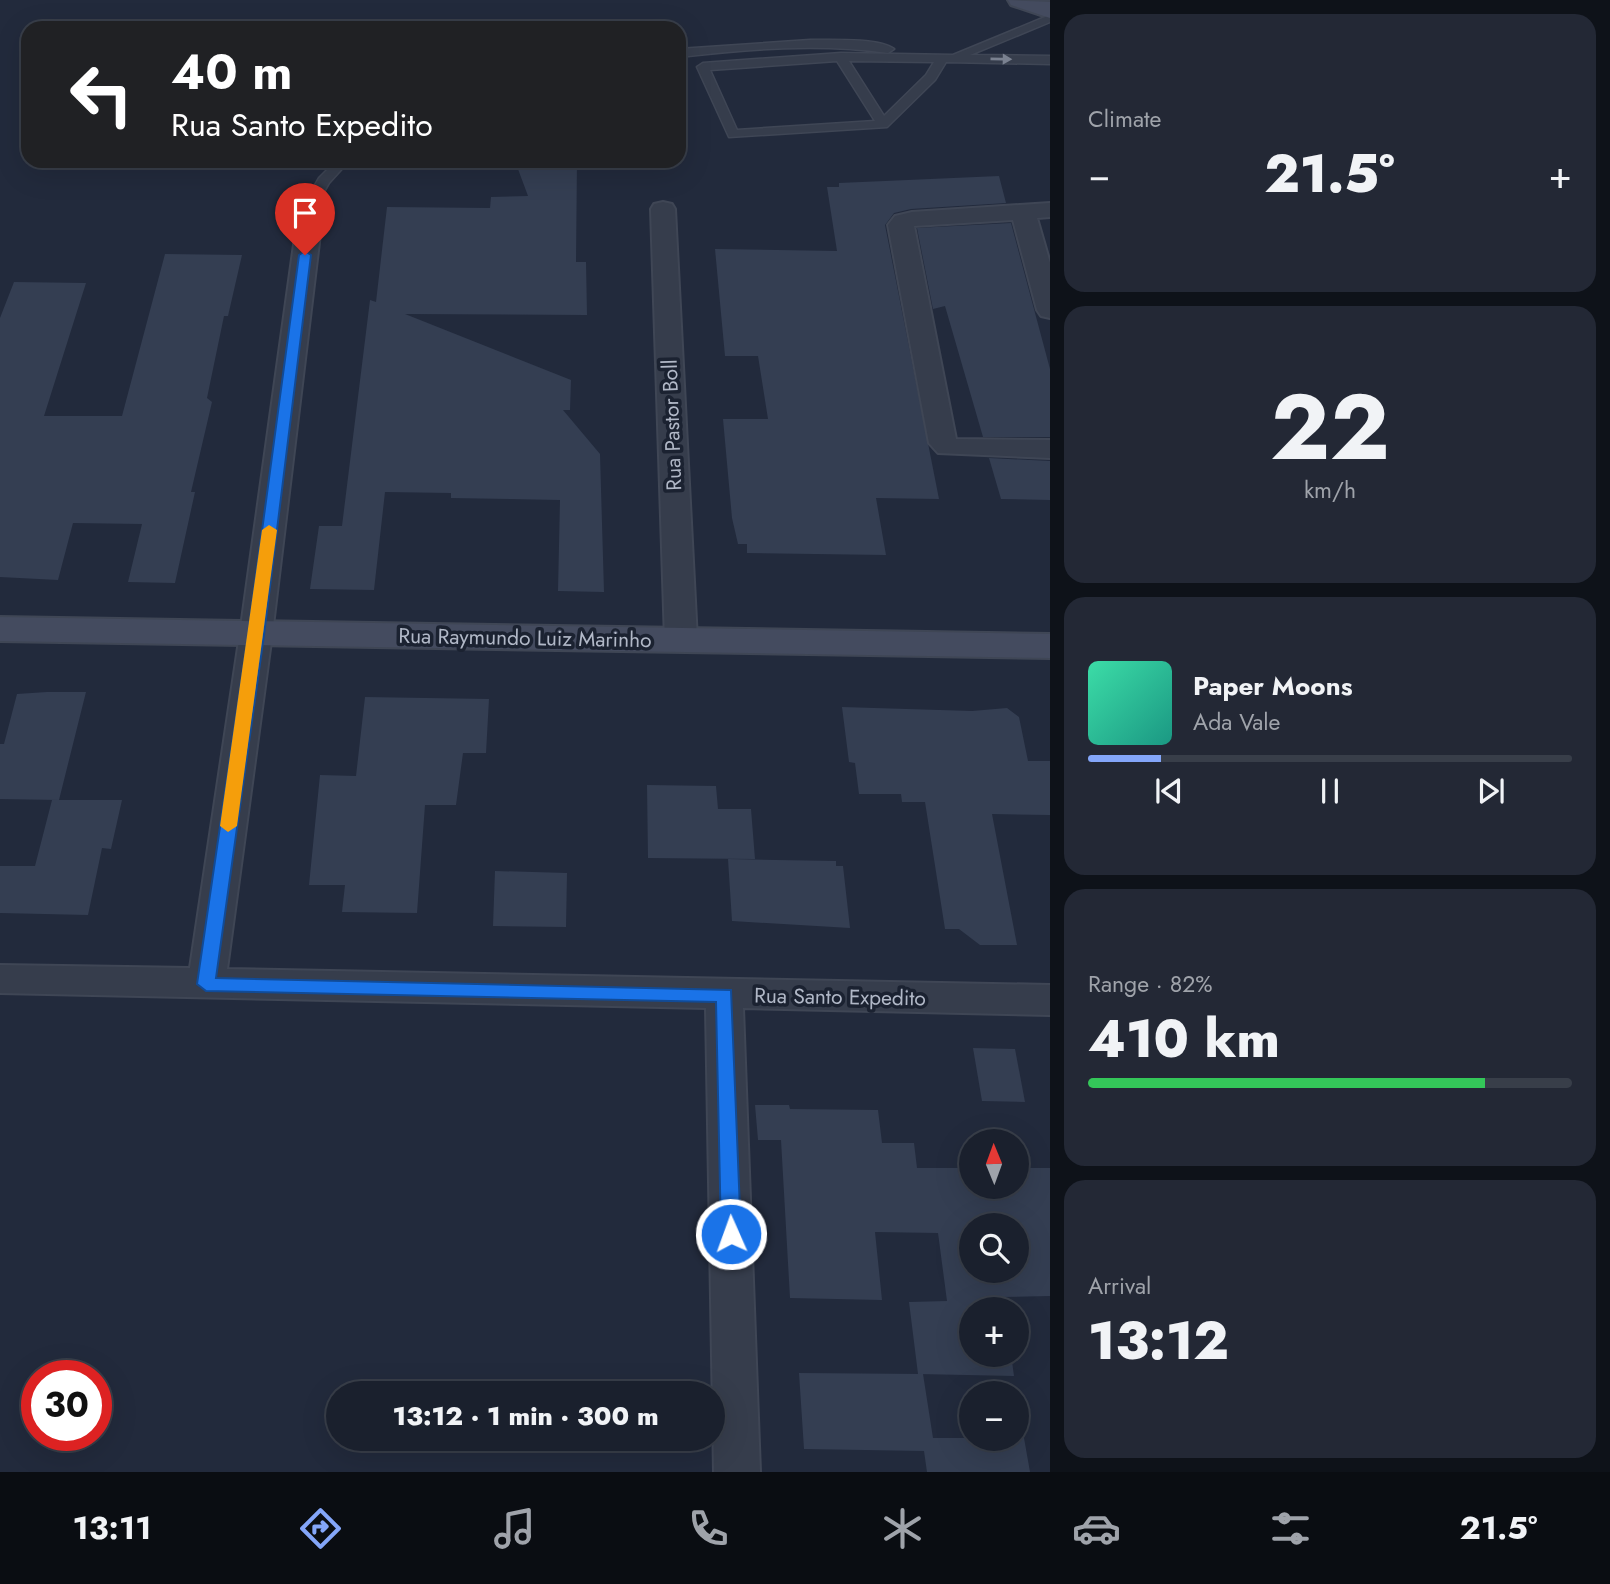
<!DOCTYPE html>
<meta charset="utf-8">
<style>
body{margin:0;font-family:Jost,sans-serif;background:#232835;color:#f1f3f6;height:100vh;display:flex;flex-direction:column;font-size:26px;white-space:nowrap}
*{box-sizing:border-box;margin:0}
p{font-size:23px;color:#9fa3aa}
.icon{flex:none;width:38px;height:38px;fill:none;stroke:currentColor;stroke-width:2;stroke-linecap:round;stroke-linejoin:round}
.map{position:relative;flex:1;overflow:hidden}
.side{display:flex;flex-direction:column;gap:14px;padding:14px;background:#0e1219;width:560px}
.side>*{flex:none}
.top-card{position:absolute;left:21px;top:21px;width:665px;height:147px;border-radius:21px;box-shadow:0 7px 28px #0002,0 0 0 2px #383e49;background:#202124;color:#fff;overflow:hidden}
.needle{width:46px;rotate:359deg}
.controls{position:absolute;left:959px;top:1129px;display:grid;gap:14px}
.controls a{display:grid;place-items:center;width:70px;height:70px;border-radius:50%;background:#1a202d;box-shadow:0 7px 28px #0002,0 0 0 2px #383e49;font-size:35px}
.speed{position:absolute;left:21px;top:1360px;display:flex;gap:14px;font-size:35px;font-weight:700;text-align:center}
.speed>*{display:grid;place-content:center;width:91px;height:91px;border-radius:50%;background:#1a202d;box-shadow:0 7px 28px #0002,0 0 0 2px #383e49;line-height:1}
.speed .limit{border:10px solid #d22;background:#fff;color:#111}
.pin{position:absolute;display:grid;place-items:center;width:60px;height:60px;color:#fff;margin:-72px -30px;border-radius:50% 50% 50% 0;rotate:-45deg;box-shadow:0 0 7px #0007}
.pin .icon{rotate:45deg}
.me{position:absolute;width:77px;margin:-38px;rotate:358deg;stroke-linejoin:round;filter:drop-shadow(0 0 5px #0008)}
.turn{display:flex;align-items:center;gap:24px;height:147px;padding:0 35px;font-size:32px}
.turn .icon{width:91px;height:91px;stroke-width:2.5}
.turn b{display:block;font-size:49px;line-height:60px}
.big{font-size:52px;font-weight:800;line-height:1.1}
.side .widget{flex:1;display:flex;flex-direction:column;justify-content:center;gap:10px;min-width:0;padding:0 24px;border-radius:21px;background:#232835}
.side .dial{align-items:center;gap:0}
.dial b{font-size:91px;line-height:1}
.song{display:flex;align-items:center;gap:21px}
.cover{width:84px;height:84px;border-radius:10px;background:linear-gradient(135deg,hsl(160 70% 55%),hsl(170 70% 35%))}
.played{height:7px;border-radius:4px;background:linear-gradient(90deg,#84a6f9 15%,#383e49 15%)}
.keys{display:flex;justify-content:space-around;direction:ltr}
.heat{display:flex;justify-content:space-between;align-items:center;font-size:38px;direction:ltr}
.charge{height:10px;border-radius:5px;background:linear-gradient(90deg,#34c759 82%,#383e49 0)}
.trip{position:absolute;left:326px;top:1381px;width:399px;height:70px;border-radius:35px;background:#1a202d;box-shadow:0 7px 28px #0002,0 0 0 2px #383e49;font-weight:800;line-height:70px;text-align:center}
.dock{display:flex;height:112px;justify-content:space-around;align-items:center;background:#0a0d12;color:#9fa3aa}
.dock .icon{width:49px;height:49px}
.dock .selected{color:#84a6f9}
.dock b{font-size:32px;color:#f1f3f6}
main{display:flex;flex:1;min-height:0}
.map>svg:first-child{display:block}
.building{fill:#343e52;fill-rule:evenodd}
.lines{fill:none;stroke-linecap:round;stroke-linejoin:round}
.lane-casing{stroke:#3f4655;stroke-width:3}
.street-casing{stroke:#3f4655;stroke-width:4}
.secondary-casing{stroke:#3f4655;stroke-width:4}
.lane{fill:#363d4c;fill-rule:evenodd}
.street{fill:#363d4c;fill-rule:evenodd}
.secondary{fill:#444b5f;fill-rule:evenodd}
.oneway{fill:#7a8190}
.route{fill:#1a73e8;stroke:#114b97;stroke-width:2}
.slow{fill:#f59e0b}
.labels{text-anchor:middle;stroke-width:7;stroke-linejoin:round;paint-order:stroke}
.street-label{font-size:21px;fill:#b1b8c7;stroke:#1b2231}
</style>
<main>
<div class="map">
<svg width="1050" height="1472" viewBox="0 0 1050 1472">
<rect width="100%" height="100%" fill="#222a3c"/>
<g class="building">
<polygon points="515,161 577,161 576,262 586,262 587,315 405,314 571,380 570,410 563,410 600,454 604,592 558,591 560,500 451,498 451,493 385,492 374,590 310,589 319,526 342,526 370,300 376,302 387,207 490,208 491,197 528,196"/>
<polygon points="999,176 1006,203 911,209 894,213 885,225 939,499 876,498 886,555 747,553 747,544 738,544 732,518 723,419 768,419 758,356 725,356 715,249 837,251 827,187 839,187 839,183"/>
<polygon points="1011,223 1050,369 1050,437 983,437 945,306 933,309 917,228"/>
<polygon points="165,254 242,255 228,316 224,316 207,398 212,402 191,492 195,492 175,583 128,582 142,524 73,523 58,580 0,577 0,318 14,282 86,283 44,416 122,416"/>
<polygon points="989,458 1050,461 1050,500 1001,499"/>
<polygon points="47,692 86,692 59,800 0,799 0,744 4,744 17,694"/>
<polygon points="365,697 489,699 486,753 463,753 456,805 425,805 417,913 342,912 345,885 309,885 320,775 356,776"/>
<polygon points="842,707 972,711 1007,708 1019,717 1028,761 1050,761 1050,815 992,814 1017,945 980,945 959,929 945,929 925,802 902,802 901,794 859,794 855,763 849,762"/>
<polygon points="647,785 716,786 718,809 751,809 755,859 648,858"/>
<polygon points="52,800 122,800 111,849 102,848 88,915 0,913 0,866 35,866"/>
<polygon points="728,859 836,861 836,866 843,866 850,928 732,921"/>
<polygon points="495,871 567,873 566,927 493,926"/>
<polygon points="973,1048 1015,1049 1025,1102 982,1101"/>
<path d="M 755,1105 L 789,1105 L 790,1109 L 878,1110 L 882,1143 L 914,1143 L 917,1168 L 971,1168 L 971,1186 L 1017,1186 L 1017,1168 L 1050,1168 L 1050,1296 L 1003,1297 L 1004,1309 L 971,1309 L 971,1354 L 1011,1354 L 1014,1376 L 918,1374 L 909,1302 L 947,1301 L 938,1233 L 875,1232 L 882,1300 L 790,1298 L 781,1140 L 758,1140 ZM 971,1225 L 1017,1225 L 1017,1270 L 971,1270 Z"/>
<polygon points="799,1373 923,1374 933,1438 1024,1438 1030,1472 927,1472 924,1451 804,1449"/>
</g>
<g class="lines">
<g class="lane-casing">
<g id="lane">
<path d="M 1050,15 L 1050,22 L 970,55 L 1050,56 L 1050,64 L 946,62 L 935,80 L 887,127 L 729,137 L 697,67 L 703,63 L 841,53 L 953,55 ZM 837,61 L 875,121 L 737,130 L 710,70 ZM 849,61 L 934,62 L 926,75 L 884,116 Z"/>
<path d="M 810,40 C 831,40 879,38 894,49 L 888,53 C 818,43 749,49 679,57 L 679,49 Z"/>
<polygon points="336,161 349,161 329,183 317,204 307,204 306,201 319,178"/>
</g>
</g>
<g class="street-casing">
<g id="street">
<polygon points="312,194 321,196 324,201 272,634 227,969 1050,985 1050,1015 743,1008 760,1472 714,1472 706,1008 0,993 0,965 190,968 240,634 300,201 303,196"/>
<polygon points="663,202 672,204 675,209 697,640 692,647 681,650 670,647 665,640 651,209 654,204"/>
<polygon points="1050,203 1050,217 1037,218 1050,263 1050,318 1041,316 1037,310 1013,220 914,226 956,439 1050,440 1050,458 938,453 929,443 888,225 895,216 912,212"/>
</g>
</g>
<g class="secondary-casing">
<g id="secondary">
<polygon points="1008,0 1050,2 1050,18 1011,5"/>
<polygon points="0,617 1050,634 1050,658 0,641"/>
</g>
</g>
<use href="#lane" class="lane"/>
<use href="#street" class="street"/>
<use href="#secondary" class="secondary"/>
</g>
<defs><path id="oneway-solid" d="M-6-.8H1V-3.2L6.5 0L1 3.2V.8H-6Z" transform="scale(1.75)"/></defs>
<use class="oneway" href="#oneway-solid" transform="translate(1001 59) rotate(1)"/>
<polygon class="route" points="305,251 311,255 264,635 216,978 731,990 741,1234 738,1240 731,1242 724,1240 721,1234 716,1002 206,991 197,984 248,635 299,255"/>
<polygon class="slow" points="269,525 277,530 237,826 228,832 220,826 262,530"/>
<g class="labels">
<g class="street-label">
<text transform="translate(672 425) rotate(-92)" y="7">Rua Pastor Boll</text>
<text transform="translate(525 638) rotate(1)" y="7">Rua Raymundo Luiz Marinho</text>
<text transform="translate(840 997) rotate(1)" y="7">Rua Santo Expedito</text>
</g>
</g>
</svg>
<div class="controls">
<a><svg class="needle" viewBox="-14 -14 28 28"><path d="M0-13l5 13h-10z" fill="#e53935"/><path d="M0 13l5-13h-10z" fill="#9fa3aa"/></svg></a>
<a><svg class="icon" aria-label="search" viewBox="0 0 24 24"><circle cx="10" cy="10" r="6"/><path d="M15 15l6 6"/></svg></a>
<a>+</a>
<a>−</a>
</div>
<div class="speed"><div class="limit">30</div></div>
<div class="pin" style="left:305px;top:255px;background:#d93025"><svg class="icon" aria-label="arrive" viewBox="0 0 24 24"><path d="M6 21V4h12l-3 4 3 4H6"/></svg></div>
<svg class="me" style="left:731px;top:1234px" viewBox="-20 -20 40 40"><circle r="17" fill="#1a73e8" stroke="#fff" stroke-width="3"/><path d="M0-11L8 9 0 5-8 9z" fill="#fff"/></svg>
<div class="trip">13:12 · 1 min · 300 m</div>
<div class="top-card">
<div class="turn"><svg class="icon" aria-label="left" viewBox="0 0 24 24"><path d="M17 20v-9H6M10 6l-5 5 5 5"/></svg><div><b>40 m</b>Rua Santo Expedito</div></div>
</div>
</div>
<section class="side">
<div class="widget"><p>Climate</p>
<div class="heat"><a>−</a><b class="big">21.5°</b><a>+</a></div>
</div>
<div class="widget dial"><b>22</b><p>km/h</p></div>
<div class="widget">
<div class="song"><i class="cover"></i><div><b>Paper Moons</b><p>Ada Vale</p></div></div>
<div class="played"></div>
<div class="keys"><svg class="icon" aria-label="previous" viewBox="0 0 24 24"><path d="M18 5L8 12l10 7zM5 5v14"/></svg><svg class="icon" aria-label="pause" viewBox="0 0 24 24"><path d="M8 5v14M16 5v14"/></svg><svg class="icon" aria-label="next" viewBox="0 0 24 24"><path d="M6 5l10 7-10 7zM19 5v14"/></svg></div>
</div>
<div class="widget"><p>Range · 82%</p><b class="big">410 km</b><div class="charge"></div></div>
<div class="widget"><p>Arrival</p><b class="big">13:12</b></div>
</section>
</main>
<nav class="dock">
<b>13:11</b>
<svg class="icon selected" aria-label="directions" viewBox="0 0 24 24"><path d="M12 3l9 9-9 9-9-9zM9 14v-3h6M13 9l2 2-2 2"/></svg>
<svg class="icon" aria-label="music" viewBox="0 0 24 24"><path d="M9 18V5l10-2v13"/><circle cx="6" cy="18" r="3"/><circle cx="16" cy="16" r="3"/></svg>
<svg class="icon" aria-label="phone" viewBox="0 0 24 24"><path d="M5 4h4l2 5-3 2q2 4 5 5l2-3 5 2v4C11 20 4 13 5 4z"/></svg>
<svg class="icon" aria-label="climate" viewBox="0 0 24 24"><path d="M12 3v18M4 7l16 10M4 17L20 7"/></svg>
<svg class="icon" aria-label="car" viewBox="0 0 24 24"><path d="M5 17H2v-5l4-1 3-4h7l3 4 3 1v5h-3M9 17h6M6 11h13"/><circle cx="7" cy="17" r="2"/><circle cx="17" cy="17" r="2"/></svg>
<svg class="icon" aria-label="filters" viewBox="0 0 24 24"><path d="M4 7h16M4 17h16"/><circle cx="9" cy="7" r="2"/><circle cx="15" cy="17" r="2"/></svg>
<b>21.5°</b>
</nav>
